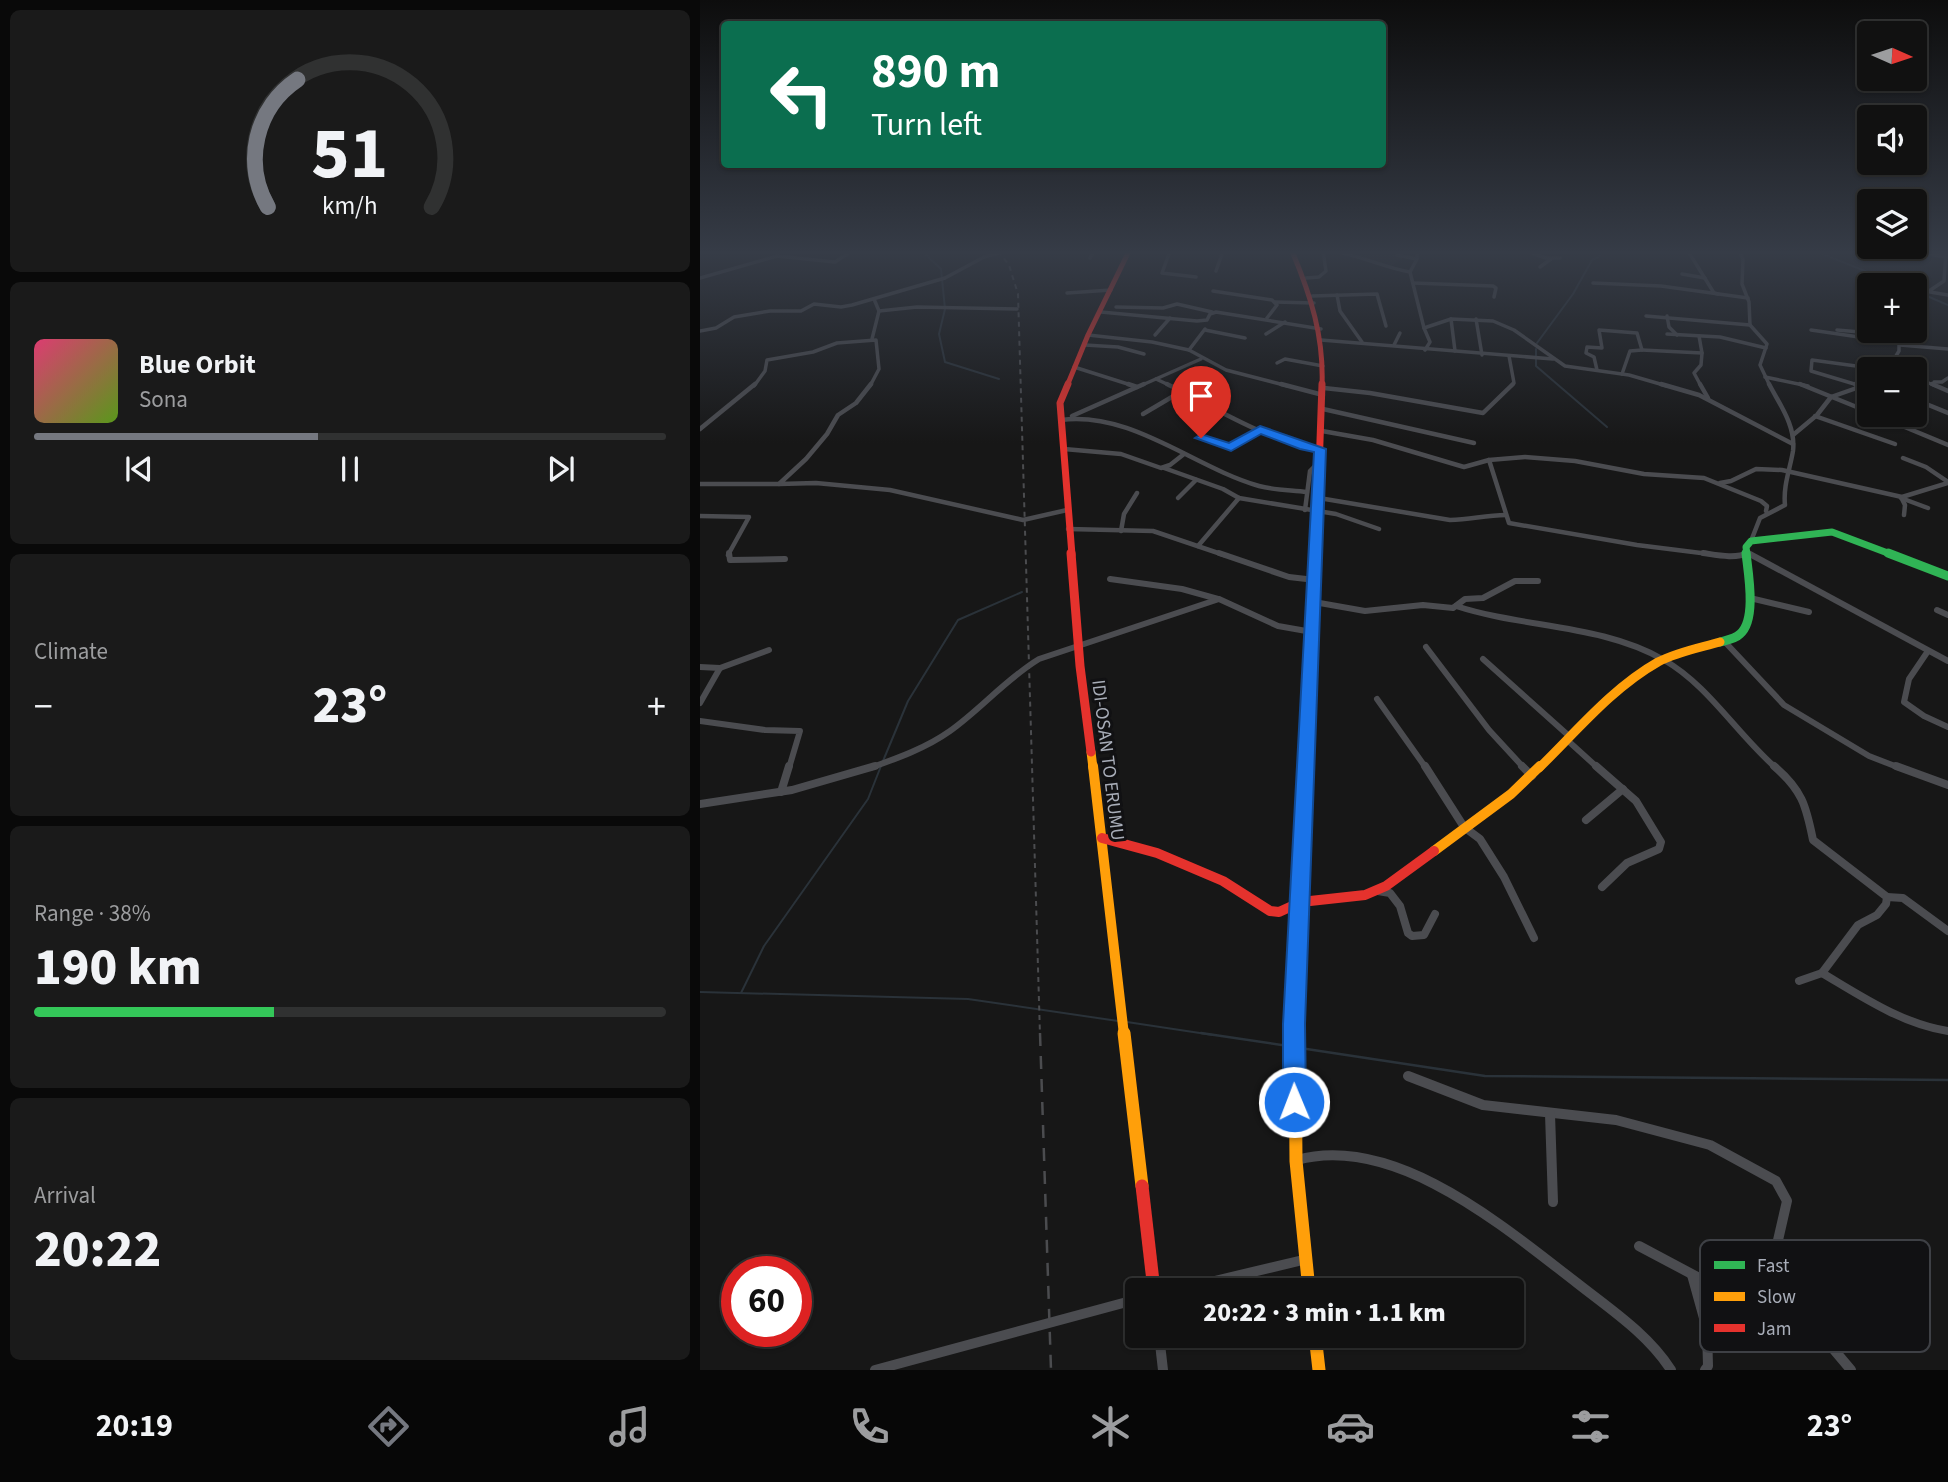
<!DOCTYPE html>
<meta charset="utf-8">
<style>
body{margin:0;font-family:"Source Sans 3",sans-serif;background:#1a1a1a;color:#f1f3f6;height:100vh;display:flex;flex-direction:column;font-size:26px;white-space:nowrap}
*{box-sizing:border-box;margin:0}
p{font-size:23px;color:#9c9d9f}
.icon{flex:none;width:38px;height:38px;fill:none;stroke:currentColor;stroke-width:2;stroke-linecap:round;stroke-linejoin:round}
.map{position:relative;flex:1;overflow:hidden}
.details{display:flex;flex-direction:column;gap:10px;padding:10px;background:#090909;width:700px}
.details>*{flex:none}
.guide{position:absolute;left:21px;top:21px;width:665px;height:147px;border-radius:7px;box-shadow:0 2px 5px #0004,0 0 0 2px #303131;background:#0b6e4f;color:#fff;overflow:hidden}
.needle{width:46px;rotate:93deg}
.buttons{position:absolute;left:1157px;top:21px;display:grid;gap:14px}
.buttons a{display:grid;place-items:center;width:70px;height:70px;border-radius:7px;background:#111;box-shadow:0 2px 5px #0004,0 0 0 2px #303131;font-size:35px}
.speed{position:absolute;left:21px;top:1256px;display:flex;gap:14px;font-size:35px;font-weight:700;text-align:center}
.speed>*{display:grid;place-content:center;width:91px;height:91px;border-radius:50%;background:#111;box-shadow:0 2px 5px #0004,0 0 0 2px #303131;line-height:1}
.speed .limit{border:10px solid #d22;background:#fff;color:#111}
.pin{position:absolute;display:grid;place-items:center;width:60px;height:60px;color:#fff;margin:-72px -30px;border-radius:50% 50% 50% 0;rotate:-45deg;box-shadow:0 0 7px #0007}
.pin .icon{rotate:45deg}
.me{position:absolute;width:77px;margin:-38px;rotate:359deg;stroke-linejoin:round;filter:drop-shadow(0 0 5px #0008)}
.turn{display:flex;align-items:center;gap:24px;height:147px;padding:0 35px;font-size:32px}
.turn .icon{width:91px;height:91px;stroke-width:2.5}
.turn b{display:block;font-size:49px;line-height:60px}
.big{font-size:52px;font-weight:800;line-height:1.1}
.details .card{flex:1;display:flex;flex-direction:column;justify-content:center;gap:10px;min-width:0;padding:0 24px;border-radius:10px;background:#1a1a1a}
.details .dial{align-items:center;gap:0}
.dial svg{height:182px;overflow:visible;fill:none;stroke:#303131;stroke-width:7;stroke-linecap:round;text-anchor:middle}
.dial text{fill:#f1f3f6;stroke:none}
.song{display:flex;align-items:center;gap:21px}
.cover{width:84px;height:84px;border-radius:10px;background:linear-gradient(135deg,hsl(340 70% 55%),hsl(90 70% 35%))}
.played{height:7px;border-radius:4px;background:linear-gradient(90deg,#757880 45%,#303131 45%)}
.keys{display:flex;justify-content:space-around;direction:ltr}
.heat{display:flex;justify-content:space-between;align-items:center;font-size:38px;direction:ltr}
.charge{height:10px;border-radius:5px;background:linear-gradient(90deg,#34c759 38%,#303131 0)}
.trip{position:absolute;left:425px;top:1278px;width:399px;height:70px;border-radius:7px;background:#111;box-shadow:0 2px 5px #0004,0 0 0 2px #303131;font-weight:800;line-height:70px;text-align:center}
.menu{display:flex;height:112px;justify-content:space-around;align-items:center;background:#070707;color:#9c9d9f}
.menu .icon{width:49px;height:49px}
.menu .on{color:#757880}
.menu b{font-size:32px;color:#f1f3f6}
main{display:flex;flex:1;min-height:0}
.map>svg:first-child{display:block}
.built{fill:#212123}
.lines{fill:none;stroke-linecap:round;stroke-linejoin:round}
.stream-far1{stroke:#2a3239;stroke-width:2}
.stream{stroke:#2a3239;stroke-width:2.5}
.street-far4{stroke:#4b4c50;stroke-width:3.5}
.street-far3{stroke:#4b4c50;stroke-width:4.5}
.street-far2{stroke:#4b4c50;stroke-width:6}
.street-far1{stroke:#4b4c50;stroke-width:8}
.street{stroke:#4b4c50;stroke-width:10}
.fast-far2{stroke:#30b455;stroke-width:7}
.fast-far1{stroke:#30b455;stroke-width:9}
.fast{stroke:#30b455;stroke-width:10}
.slow-far2{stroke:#ff9f0a;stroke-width:9}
.slow-far1{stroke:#ff9f0a;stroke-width:10}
.slow{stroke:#ff9f0a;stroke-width:13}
.jam-far4{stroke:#e5322d;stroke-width:5}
.jam-far3{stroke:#e5322d;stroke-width:7}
.jam-far2{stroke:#e5322d;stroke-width:9}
.jam-far1{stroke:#e5322d;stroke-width:10}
.jam{stroke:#e5322d;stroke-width:13}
.rail-far1{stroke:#4b4c4f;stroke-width:2;stroke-dasharray:5 4.5;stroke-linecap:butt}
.rail{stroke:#4b4c4f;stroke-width:2.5;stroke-dasharray:13 10;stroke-linecap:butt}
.route{fill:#1a73e8;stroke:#114b97;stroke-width:2}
.labels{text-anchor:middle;stroke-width:6;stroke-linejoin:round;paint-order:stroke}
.street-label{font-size:19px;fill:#a8adb8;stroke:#111113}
.key{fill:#111113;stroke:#3e4045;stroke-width:2}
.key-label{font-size:19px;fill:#a8adb8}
</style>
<main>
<section class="details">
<div class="card dial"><svg viewBox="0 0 100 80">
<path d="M14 69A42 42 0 1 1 86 69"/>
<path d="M14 69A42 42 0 0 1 27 13" stroke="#757880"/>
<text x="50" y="56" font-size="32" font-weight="700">51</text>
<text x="50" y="72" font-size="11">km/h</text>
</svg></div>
<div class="card">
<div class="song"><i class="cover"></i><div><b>Blue Orbit</b><p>Sona</p></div></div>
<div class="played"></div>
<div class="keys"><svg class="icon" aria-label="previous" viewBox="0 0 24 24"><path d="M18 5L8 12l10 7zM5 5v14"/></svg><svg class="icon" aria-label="pause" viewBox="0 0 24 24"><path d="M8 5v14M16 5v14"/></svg><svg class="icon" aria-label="next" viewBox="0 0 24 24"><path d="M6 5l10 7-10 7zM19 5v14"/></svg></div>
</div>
<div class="card"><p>Climate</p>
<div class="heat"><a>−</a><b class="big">23°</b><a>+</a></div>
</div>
<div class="card"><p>Range · 38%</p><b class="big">190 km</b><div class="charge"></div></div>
<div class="card"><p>Arrival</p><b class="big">20:22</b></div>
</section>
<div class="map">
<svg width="1248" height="1370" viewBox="0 0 1248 1370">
<rect width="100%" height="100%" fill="#171717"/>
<polygon class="built" points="647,251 696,251 707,255 690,267"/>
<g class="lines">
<g class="stream-far1">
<polyline points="222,251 241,269 245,309 239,334 245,362 299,379"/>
<polyline points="1115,251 1200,285"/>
<polyline points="1214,291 1221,294"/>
<polyline points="1227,296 1248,305"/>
<polyline points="837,343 873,294 892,260 900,256 899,251"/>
<polyline points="836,349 836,366 907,427"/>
<polyline points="183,761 208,701 258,620 322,592"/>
<polyline points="0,992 268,999 418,1021"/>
<polyline points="41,993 64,946 168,799 181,766"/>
<polyline points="427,1022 513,1035"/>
</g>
<g class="stream">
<polyline points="501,1033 588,1046"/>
<polyline points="600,1048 785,1076 1248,1080"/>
</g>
<g class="street-far4">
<polyline points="315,251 333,251"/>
<polyline points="470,251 462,273 496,277"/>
<path d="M 631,251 C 661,255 681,267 710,272"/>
<polyline points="717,251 717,259 710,272 724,328"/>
<polyline points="826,251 846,258 860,258"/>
<polyline points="948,251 990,252"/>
<polyline points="988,251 1014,293 1018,294"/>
<polyline points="1039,251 1043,259 1042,284 1049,302 1050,325 1067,344 1060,365 1070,386"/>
<polyline points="1209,251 1246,257"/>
<polyline points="697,255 717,259"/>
<polyline points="390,258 394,251"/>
<polyline points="840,267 851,259"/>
<polyline points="516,271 523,251"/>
<polyline points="982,274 1005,278"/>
<polyline points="0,278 77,256 135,262 152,251"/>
<polyline points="606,278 619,277 626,271 623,251"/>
<polyline points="713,283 793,286 796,288 794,297"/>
<polyline points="893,283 961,286 1048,298"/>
<polyline points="513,291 572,300 577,305 567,318"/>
<polyline points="1230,292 1248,295"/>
<polyline points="367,293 411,290"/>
<polyline points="637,295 640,311 662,342"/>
<polyline points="612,296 677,294 686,326"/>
<polyline points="1214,301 1244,281 1246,251"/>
<polyline points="575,302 614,303"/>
<polyline points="416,307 463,308 477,304 512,312"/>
<polyline points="179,311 217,307 317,309"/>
<polyline points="401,312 497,321 507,320 510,314 516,312 621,329"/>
<polyline points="946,316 1050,325"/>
<polyline points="967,316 969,327 977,335"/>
<polyline points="751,319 755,351"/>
<polyline points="776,319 782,355"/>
<polyline points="505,330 545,338"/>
<polyline points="1111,330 1200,343"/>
<polyline points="1137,330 1183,334 1194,339"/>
<polyline points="0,331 16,328 34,317 70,311 101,311 114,304 141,307 152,305 245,278 284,257 306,251"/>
<polyline points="566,334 585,322"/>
<polyline points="967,334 1020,337 1066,348"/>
<polyline points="388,335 452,342 489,350 526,370 588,386"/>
<polyline points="455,335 470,318"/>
<polyline points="172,339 179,311 174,299"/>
<polyline points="621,340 853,359"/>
<polyline points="385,345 418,347 444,354"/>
<polyline points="694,345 700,333"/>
<polyline points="1200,345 1248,349"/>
<polyline points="489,350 505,329"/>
<polyline points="725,350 730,342 724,328 751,319 793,321 814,330 865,366 929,375 967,386"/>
<polyline points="942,350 1002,353 999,336"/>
<polyline points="809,356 814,383 811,386"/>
<polyline points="577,363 585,359 623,366"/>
<polyline points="374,367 434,386"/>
<polyline points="1188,369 1199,351 1199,331"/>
<polyline points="897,370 894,357 886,353 887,347 902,348 899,330 937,333 942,350 930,351 922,374"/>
<polyline points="1065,377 1108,386"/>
<polyline points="1214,377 1236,386"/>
<polyline points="456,379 471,386"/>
<polyline points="1234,382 1242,382 1248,378"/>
<polyline points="54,386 65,371 67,360 113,352 137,343 176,340 179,369 170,386"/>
<polyline points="440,386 501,359"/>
<polyline points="1001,386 994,373 1001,365 1002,353"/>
<polyline points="1161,386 1111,371 1112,360 1178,369"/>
<polyline points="1163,386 1169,384"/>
</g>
<g class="street-far3">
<polyline points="171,384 156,403 138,415 127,434 106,459 79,484 116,483 190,490 323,520 367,510"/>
<polyline points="428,384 437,387"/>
<path d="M 467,384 C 512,406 570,443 620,449"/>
<polyline points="581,384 623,395"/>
<polyline points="961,384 999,395 1093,444"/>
<polyline points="1000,384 1008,398"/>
<polyline points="1100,384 1169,412"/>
<polyline points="1155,384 1161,386"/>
<polyline points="1232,384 1248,391"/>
<polyline points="624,388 670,393 783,413 813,384"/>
<polyline points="1156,388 1169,395"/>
<polyline points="1214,399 1248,413"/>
<polyline points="623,409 774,443"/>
<polyline points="443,414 482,391"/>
<polyline points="1176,415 1248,445"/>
<polyline points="1209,415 1217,419"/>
<polyline points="372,416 444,384"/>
<polyline points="1115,416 1195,444"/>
<path d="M 361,420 C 432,411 493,467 559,486 C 574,490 591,490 607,492"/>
<polyline points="0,429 55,384"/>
<polyline points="622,431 673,440 764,467 789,460 825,457 875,461 944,474 1004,478 1061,501 1067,506 1066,511"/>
<polyline points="1093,435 1117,415 1131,397 1168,384"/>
<polyline points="501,438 531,447 560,429"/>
<polyline points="364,449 421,454 461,468 470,465 484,454"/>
<polyline points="1203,458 1226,467 1248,482"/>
<polyline points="789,460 809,523 937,545 1017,555"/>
<polyline points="464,468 523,489 539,498 636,514 679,529"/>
<polyline points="1020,483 1031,481 1056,469 1082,470 1202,497 1248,483"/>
<polyline points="0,484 79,484"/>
<polyline points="478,498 496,480"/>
<path d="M 619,498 L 750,520 C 771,520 784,515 806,515"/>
<polyline points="1201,498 1228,508"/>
<polyline points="1202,499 1205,505 1204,515"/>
<polyline points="605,510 610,471 619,462"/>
<polyline points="0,516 49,517 28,555"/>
<polyline points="368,529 453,531 524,555"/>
<polyline points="421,531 424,514 437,493"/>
<path d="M 1051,541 L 1060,518 L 1085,505 C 1083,486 1090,469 1093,451 C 1096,426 1080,405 1069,384"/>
<polyline points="498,546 539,498"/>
<polyline points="1045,555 1052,555"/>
</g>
<g class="street-far2">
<polyline points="29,553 30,560 85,559"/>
<polyline points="519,553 589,577 615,580"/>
<path d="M 1003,553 C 1017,555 1035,559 1048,553"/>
<polyline points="1048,553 1248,661"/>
<polyline points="410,579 482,589 518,599"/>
<polyline points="1050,598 1109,612"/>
<polyline points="614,602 665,611 723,605 753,608 765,599 783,598 815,581 838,581"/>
<path d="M 756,606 C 823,628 902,624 964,660 C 1008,685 1037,734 1076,768"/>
<polyline points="1237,610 1248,615"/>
<polyline points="1024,641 1084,705 1169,756 1200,768"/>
<polyline points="726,647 789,730 824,768"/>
<polyline points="1228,651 1209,679 1204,702 1224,716 1248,727"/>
<polyline points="783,659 869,736"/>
<polyline points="0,667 20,668"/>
<polyline points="677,699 726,768"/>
<polyline points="0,703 20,668 69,650"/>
<polyline points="0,721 65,730 100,731 89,768"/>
<polyline points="866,739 898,768"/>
<path d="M 170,768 C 198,758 226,748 250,731 C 281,709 306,679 339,659 L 519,599 L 578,626 L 612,632"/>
</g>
<g class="street-far1">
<polyline points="725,766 764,827 780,839 804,877 834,938"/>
<polyline points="822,766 832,776"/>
<polyline points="896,766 936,801 961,842 959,849 927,863 902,887"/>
<path d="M 1074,766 C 1102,790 1106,805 1113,840 L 1187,897 L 1186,904 L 1177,915 L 1158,925 L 1122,973 L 1099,981"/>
<polyline points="1196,766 1248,785"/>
<polyline points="81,792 89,766"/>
<polyline points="0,804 92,790 175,766"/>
<polyline points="886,820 923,789"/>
<polyline points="678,891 690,893 700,906 708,933 712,936 724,935 735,914"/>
<polyline points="1187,897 1203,898 1248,931"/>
<path d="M 1122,973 C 1161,996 1202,1024 1248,1031"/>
</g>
<g class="street">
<polyline points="708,1076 783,1105 916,1120 1010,1145 1076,1181 1087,1201 1067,1288 1119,1332 1151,1370"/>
<polyline points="850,1114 853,1202"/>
<path d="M 597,1160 C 695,1133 804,1227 877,1283 C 910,1309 948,1334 971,1370"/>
<polyline points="939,1246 1052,1306 1067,1288"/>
<polyline points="992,1275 1007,1329 1008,1366 1005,1370"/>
<polyline points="477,1290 603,1260"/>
<polyline points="459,1335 463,1370"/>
<polyline points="175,1370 438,1299"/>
</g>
<polyline class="fast-far2" points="1047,555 1046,547 1051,541 1132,532 1193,555"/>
<g class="fast-far1">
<polyline points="1188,553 1248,576"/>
<path d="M 1020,642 C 1027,640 1035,639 1040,634 C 1057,620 1048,572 1046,553"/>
<polyline points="606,768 613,625"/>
</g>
<polyline class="fast" points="595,994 606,766"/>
<g class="slow-far2">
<polyline points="391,752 393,768"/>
<path d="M 839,768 C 876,732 912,688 958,662 C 977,652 999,648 1020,642"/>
</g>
<g class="slow-far1">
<polyline points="393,766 424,1035"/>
<polyline points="734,851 811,794 840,766"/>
<polyline points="595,994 595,1035"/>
</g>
<g class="slow">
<polyline points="424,1033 442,1186"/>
<polyline points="595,1033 596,1161 609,1290"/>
<polyline points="615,1335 619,1370"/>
</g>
<g class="jam-far4">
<path d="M 592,251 C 611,296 624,337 622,386"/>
<polyline points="367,386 388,335 429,251"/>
</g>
<g class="jam-far3">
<polyline points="368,384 360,403 372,555"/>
<polyline points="616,555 622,384"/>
</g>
<g class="jam-far2">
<polyline points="371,553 380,666 391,752"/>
<polyline points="613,625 616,553"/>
</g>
<polyline class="jam-far1" points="402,838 457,853 523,881 570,911 579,912 601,902 665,895 686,886 734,851"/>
<polyline class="jam" points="442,1186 454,1290"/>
<polyline class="rail-far1" points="298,251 309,265 318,294 340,1035"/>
<polyline class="rail" points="340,1033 351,1370"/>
</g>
<linearGradient id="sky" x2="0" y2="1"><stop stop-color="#0d0d0d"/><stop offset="0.57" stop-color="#363c47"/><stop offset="1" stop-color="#363c47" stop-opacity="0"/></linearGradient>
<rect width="1248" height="443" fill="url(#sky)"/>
<polygon class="route" points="560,426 626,449 605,1024 606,1102 602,1110 594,1113 586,1110 583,1102 583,1024 614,452 600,449 561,434 531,451 495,438 501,434 529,443"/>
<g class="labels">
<g class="street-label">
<text transform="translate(409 760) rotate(83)" y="7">IDI-OSAN TO ERUMU</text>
</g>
</g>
<rect x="1000" y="1240" width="230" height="112" rx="10" class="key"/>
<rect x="1014" y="1261" width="31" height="8" fill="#30b455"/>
<rect x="1014" y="1292" width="31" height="9" fill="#ff9f0a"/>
<rect x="1014" y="1324" width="31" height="8" fill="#e5322d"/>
<g class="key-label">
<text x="1057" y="1272">Fast</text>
<text x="1057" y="1303">Slow</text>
<text x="1057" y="1335">Jam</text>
</g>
</svg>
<div class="buttons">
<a><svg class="needle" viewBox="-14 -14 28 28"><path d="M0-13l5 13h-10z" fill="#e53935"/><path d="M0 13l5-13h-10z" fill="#9c9d9f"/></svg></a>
<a><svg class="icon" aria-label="sound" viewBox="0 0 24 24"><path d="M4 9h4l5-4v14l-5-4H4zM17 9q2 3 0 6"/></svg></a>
<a><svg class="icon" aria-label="layers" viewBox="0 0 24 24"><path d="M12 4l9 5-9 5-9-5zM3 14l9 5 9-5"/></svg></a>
<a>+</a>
<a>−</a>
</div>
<div class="speed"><div class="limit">60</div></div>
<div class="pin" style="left:501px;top:438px;background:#d93025"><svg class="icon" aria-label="arrive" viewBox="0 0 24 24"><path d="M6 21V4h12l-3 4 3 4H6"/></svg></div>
<svg class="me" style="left:594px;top:1102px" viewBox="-20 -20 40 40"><circle r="17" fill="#1a73e8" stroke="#fff" stroke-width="3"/><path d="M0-11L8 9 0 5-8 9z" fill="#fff"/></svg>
<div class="trip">20:22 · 3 min · 1.1 km</div>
<div class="guide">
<div class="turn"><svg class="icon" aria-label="left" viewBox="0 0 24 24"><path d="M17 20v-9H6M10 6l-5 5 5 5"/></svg><div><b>890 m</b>Turn left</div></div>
</div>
</div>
</main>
<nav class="menu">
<b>20:19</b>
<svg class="icon on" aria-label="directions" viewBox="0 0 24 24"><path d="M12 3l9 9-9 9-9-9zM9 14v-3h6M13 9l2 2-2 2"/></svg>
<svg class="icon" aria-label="music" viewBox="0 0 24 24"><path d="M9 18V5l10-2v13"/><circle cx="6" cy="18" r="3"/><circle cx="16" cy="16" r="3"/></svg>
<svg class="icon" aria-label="phone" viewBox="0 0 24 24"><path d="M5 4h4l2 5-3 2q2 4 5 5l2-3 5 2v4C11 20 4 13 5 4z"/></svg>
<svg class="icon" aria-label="climate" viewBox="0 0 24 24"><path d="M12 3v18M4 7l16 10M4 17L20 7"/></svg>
<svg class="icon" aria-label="car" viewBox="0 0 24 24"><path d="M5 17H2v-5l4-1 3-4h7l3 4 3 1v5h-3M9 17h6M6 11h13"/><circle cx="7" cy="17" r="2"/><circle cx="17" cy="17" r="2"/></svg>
<svg class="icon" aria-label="filters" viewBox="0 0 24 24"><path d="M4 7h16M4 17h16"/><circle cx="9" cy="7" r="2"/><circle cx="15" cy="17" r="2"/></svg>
<b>23°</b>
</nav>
